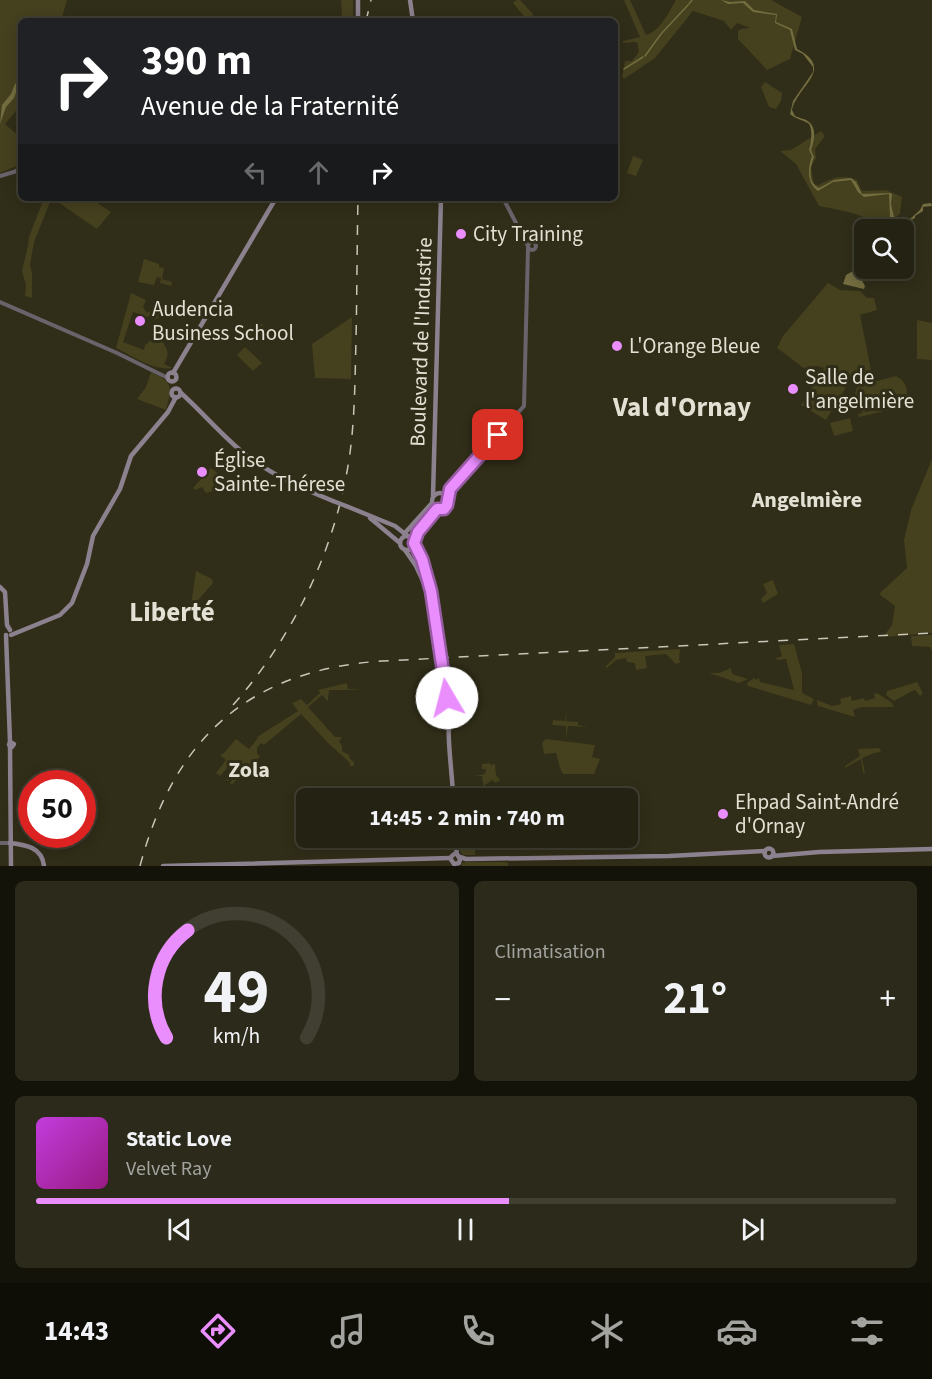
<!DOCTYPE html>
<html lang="fr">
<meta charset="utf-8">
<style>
body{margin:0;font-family:"Source Sans 3",sans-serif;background:#2c2a1b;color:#f1f3f6;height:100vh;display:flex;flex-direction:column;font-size:22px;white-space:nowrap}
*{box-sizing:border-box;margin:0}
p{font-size:20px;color:#a3a49f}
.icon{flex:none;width:33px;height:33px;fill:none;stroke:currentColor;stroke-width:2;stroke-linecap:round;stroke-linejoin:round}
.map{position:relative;height:866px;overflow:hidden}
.details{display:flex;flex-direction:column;gap:15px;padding:15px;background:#14130a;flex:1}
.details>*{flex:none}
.banner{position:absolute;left:18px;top:18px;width:600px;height:183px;border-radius:9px;box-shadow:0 3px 15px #0003,0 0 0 2px #413f32;background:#202124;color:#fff;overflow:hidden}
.buttons{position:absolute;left:854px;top:219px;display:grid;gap:12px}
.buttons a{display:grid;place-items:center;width:60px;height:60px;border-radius:9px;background:#242212;box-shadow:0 3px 15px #0003,0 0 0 2px #413f32;font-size:30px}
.speed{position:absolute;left:18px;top:770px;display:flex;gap:12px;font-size:30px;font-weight:700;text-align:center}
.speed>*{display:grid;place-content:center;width:78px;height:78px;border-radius:50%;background:#242212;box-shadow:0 3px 15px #0003,0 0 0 2px #413f32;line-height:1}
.speed .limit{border:9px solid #d22;background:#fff;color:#111}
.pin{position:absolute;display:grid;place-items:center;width:51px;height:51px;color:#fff;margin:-26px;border-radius:12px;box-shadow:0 3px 9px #0006}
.me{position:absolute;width:66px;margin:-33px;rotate:352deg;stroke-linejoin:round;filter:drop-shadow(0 0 4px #0008)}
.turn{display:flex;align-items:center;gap:21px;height:126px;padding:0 24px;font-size:27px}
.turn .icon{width:78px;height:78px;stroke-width:2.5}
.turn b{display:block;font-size:42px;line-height:51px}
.lanes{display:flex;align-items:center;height:57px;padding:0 24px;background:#0003;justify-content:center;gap:30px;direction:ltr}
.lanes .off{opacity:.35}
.big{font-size:45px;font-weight:700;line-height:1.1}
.details .tile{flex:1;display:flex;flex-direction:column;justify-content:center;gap:9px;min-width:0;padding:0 21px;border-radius:9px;background:#2c2a1b}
.details .dial{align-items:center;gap:0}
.dial svg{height:156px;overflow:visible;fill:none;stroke:#413f32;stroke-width:7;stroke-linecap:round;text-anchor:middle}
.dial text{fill:#f1f3f6;stroke:none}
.song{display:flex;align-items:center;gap:18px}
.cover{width:72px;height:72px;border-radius:9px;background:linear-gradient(135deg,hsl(290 70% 55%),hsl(310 70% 35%))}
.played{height:6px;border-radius:3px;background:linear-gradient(90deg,#ea8dfd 55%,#413f32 55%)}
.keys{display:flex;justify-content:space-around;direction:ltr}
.heat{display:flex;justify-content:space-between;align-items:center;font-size:33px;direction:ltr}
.details .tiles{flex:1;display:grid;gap:15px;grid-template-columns:1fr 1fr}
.tile:last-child{grid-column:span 2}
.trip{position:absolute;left:296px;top:788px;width:342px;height:60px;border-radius:9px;background:#242212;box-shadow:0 3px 15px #0003,0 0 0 2px #413f32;font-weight:700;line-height:60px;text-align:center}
.tabs{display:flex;height:96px;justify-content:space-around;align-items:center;background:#0e0e07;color:#a3a49f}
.tabs .icon{width:42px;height:42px}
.tabs .on{color:#ea8dfd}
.tabs b{font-size:27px;color:#f1f3f6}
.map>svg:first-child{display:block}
.green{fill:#45401e;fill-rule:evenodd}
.water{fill:#746d40}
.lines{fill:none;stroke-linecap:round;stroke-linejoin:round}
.stream{stroke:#746d40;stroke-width:1.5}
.tertiary{stroke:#6a636b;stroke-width:4}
.secondary{stroke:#8c818e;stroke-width:4.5}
.rail{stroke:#c9c6b8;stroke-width:1.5;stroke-dasharray:10 10;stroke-linecap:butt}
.secondary-bridge{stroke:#8c818e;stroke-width:4.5}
.route-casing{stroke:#985ca4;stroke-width:15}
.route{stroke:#ea8dfd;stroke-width:10}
.poi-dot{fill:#ea8dfd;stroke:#302d18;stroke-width:2}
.labels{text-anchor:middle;stroke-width:6;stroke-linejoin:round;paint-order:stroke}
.poi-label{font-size:21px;fill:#e3e1d4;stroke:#302d18;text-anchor:start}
.street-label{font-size:21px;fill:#e3e1d4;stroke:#302d18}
.neighbourhood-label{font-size:22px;font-weight:bold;fill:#e3e1d4;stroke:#302d18}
.district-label{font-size:27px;font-weight:bold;fill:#e3e1d4;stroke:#302d18}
</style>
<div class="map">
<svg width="932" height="866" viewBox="0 0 932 866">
<rect width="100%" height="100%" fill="#302d18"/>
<g class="green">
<polygon points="0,0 67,0 61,21 21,21 21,105 5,124 21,138 21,164 0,173"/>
<polygon points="341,0 353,0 353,21 339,21 342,16"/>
<polygon points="516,0 520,0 532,13 535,21 528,21 513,3"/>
<path d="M 624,0 L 630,0 L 646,35 C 660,31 669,12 676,0 L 771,0 L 802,17 L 790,59 L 767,70 L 738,39 L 738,31 L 741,29 L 750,28 L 737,23 L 731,30 L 724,21 L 693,11 L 655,58 L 624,79 L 622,77 L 625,61 L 632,61 L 639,52 L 637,42 L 623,43 L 623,41 L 640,37 Z"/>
<polygon points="765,82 782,93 781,101 776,109 769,107 761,87"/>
<path d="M 821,131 L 825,136 L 815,149 L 816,158 L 811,167 L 814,184 L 818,185 C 833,178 841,174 857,180 L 862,191 L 886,190 L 902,197 L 900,214 L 883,228 C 866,214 840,210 819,206 L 796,164 L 780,151 L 791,150 Z"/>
<polygon points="633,156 643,160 636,176 627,173"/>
<polygon points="44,198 50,202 34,242 30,265 32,272 32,298 25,296 26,285 22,271 28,246 29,237"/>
<polygon points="52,198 90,198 111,212 97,229"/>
<polygon points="144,259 159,264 159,267 164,268 162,279 172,282 171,286 160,283 161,278 157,277 154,285 138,282"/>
<polygon points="828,283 840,290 860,291 867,298 874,298 877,310 860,315 872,375 854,378 837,372 849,382 826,420 801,405 824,368 817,366 805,369 777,348 783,336"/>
<path d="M 131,293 L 146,300 L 143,307 L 147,313 L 153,309 L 159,317 L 156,319 L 133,312 L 123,342 L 144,350 L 145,345 L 153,339 L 162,341 C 168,350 170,354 164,364 L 173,368 C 153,371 133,356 116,348 Z"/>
<polygon points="352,317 351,379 315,378 312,344"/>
<polygon points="917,320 932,323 932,360 917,359"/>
<polygon points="259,322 266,328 253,342 246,336"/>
<polygon points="245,347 262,363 253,371 237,355"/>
<path d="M 151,372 C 174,383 172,387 166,410 L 137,399 L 146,387 Z"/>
<path d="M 896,376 C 907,381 909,392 905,403 L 910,402 L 910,405 L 859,417 L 858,414 L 863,413 C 855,405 852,395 858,386 ZM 860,387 L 866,411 L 901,403 L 866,412 C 857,407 854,395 860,387 Z"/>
<polygon points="850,418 853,431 834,436 830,423"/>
<polygon points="932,459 932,633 883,637 892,625 895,606 879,594 907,568 904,540 911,510"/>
<polygon points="211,468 229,482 228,487 206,493 202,487 195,490 193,488"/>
<polygon points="196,571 212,579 213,583 193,606 191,605"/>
<polygon points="773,580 778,594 763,603 761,599 767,593 763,584"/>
<polygon points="932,635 932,651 930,647 912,646 911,636"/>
<polygon points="794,644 802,673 802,693 814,699 811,705 748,686 747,683 754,678 756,680 759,678 760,682 794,690 786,659 777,660 776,658 782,656 779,645"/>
<polygon points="680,649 679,660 681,662 676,664 666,654 645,656 647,668 636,670 635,663 627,662 626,658 616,660 607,668 605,667 615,657 615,653"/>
<polygon points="731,668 732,674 748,679 739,683 709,673 719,673"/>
<polygon points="917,682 923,693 920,696 915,690 912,691 894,701 886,695 887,691"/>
<polygon points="347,683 348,689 366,690 329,690 328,701 322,695 308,707 335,737 342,737 339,742 342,745 342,751 349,755 350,759 354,762 354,766 350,766 349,762 328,743 301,714 264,745 261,743 257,748 257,754 260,756 244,775 247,777 246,779 238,778 232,785 230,783 235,776 234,775 228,781 226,780 235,769 230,765 220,776 216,773 226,760 220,755 224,753 236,739 249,749 258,738 257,737 298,711 292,703 301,699 307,705 320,693 318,690"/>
<polygon points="877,693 891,702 894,707 862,707 853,710 855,717 818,706 817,700 832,706 841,704 840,699 851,696 852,701 864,698 865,701 875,698 874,694"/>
<polygon points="567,709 566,721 578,722 578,725 588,727 568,726 566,738 566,726 539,724 552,725 553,720 565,721"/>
<polygon points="546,739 595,745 592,757 600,759 594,774 563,774 560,768 556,753 544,754 542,743"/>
<polygon points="879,748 881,752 874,753 862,758 865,773 863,773 861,759 845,768 845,766 860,756 858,749"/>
<polygon points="490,763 490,765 495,764 496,775 500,780 495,783 493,780 485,785 488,794 487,795 484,790 482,776 475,776 485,774 486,769 482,769 482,764"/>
<polygon points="459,837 477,837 478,840 478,837 483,839 485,837 492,837 493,841 479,840 481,842 475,843 475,855 463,855 460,851"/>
<polygon points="466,862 504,862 508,863 508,866 462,866 462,863"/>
</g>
<g class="water">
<path d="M 721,0 L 730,2 L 745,1 L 754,10 L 777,14 L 776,22 L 792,29 L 797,49 C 836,69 797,86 792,110 L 795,116 C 799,118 806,119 809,122 C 817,128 814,142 811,150 L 814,157 C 810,167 807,182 819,188 L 834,180 L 851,178 L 856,182 L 862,194 L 890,193 L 892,194 L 891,204 L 894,217 L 910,219 L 920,210 L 923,204 L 931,203 L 932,206 L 923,207 L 923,211 L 915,216 L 915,218 C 909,222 895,223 890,218 L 889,194 L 864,197 L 858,192 L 851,180 L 833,182 L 818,191 C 806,183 808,167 812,156 L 809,150 C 811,144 813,130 809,124 C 806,121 795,119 790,114 L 793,101 L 813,72 L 813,67 L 803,54 L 795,50 L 790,30 L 775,23 L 776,15 L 753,12 L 743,3 L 728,4 Z"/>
<polygon points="21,79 14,98 6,107 0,124 2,105 11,94 15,84"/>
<polygon points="853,271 858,273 865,286 864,289 843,284 846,275"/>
</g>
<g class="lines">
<g class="stream">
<polyline points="689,4 692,0"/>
<polyline points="645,56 661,34 688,5"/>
<polyline points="624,69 643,57"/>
<polyline points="615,72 619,71"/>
</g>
<g class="tertiary">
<polyline points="21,167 18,168 17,171 21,173"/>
<polyline points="0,176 17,171"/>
<polyline points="503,198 528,246"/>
<circle cx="532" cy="246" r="4"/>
<polyline points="0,302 117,353 168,378"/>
<polyline points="443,493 450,489 524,406 528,248"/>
<polyline points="0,843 9,843"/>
</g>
<g class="secondary">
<polyline points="410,0 413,21"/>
<polyline points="358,21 358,0"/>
<circle cx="172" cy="377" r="4.5"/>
<polyline points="173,373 276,198"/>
<circle cx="176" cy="393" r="4.5"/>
<path d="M 181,393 C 201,411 219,432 240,450 C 267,473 301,488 333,501"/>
<circle cx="440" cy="501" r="8"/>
<polyline points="433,496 441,198"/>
<polyline points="346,506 395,526 409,537"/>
<polyline points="370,518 400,543"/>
<polyline points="404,534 432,503"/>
<circle cx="407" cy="543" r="7"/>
<path d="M 414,543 C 431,564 436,626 439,653"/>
<polyline points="414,543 418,532 437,509"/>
<polyline points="405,550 416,566 429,594"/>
<polyline points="0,587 5,592 7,625 10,630"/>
<polyline points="6,635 10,742"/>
<polyline points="11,635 60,615 72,603 87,564 93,536 120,489 131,456 168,412 176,397"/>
<polyline points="440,661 448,701"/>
<path d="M 451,710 L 448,710 L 442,706 L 443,701 L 446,700 L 452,706 C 444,726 453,774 453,798"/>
<polygon points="10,742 14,744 12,747 9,745"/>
<polyline points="10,747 11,866"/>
<polyline points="454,837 457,854 460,859 459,863 454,864 450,858 454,854 457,854"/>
<path d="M 10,843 C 26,845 42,847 44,866"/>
<circle cx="769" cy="853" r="4.5"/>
<polyline points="772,856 819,852 932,849"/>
<polyline points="460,857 466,859 669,856 765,851"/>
<polyline points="163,866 450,858"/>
</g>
<g class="rail">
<polyline points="366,21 371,0"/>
<path d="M 233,705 C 295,635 337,546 350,453 C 355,415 355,377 356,339 C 357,292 357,245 358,198"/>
<path d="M 140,866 C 174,738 249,670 382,661 L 932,633"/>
</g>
<g class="secondary-bridge">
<polyline points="333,501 346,506"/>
<polyline points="439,653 440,661"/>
</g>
</g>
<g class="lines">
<g class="route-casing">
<polyline id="route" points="447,698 431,591 422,559 414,543 418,532 437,509 444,509 447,505 450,489 498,435"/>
</g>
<use href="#route" class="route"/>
</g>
<g class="poi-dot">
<circle cx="461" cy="234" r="6"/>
<circle cx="140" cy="321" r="6"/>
<circle cx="617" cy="346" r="6"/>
<circle cx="793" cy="389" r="6"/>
<circle cx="202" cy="472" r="6"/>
<circle cx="723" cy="814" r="6"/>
</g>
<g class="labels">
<g class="poi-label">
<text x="473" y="241">City Training</text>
<text x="152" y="316">Audencia<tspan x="152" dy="24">Business School</tspan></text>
<text x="629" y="353">L'Orange Bleue</text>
<text x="805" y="384">Salle de<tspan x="805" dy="24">l'angelmière</tspan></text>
<text x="214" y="467">Église<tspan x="214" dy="24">Sainte-Thérese</tspan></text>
<text x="735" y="809">Ehpad Saint-André<tspan x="735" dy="24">d'Ornay</tspan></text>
</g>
<g class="street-label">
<text transform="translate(421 342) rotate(-88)" y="7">Boulevard de l'Industrie</text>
</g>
<g class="neighbourhood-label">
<text x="807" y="507">Angelmière</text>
<text x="249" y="777">Zola</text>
</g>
<g class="district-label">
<text x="682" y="416">Val d'Ornay</text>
<text x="172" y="621">Liberté</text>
</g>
</g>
</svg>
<div class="buttons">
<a><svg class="icon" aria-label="search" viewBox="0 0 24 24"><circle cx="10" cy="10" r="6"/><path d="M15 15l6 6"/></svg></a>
</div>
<div class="speed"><div class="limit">50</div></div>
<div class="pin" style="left:498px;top:435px;background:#d93025"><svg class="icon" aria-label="arrive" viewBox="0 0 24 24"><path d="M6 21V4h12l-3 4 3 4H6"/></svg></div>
<svg class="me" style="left:447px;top:698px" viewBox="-20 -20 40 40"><circle r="19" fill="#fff"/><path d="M0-13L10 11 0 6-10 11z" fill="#ea8dfd"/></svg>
<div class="trip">14:45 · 2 min · 740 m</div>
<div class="banner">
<div class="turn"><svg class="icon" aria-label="right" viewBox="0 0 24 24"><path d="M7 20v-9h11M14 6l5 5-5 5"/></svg><div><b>390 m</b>Avenue de la Fraternité</div></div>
<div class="lanes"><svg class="icon off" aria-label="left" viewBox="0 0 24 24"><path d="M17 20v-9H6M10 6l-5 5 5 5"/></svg><svg class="icon off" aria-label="ahead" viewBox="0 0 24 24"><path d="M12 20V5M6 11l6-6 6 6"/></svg><svg class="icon" aria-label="right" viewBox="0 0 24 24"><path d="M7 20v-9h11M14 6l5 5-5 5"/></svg></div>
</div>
</div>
<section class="details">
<div class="tiles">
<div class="tile dial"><svg viewBox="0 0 100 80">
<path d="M14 69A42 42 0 1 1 86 69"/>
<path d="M14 69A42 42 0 0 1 25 14" stroke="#ea8dfd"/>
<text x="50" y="56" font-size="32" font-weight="700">49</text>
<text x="50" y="72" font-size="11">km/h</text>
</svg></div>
<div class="tile"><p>Climatisation</p>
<div class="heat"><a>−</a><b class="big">21°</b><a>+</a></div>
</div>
<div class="tile">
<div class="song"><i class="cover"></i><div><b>Static Love</b><p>Velvet Ray</p></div></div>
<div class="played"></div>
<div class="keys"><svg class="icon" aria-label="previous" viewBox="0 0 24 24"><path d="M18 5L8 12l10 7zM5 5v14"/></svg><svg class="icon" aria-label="pause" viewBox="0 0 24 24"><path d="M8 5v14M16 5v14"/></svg><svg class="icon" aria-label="next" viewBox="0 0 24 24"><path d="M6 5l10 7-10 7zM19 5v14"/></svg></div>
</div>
</div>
</section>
<nav class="tabs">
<b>14:43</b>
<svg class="icon on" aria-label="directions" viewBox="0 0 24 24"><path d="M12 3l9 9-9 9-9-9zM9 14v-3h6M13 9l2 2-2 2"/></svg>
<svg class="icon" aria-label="music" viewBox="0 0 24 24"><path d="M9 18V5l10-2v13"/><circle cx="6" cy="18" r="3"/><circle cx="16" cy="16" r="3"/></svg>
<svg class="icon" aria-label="phone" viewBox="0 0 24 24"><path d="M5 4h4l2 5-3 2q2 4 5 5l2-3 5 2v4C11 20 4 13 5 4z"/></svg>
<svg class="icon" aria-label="climate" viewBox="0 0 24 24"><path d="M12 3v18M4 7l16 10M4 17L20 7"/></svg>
<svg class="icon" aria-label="car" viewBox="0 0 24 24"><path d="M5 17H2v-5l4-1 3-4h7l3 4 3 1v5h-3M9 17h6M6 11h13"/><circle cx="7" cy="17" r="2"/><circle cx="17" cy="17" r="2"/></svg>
<svg class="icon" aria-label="filters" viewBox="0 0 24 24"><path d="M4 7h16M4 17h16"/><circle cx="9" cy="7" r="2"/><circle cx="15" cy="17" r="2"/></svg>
</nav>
